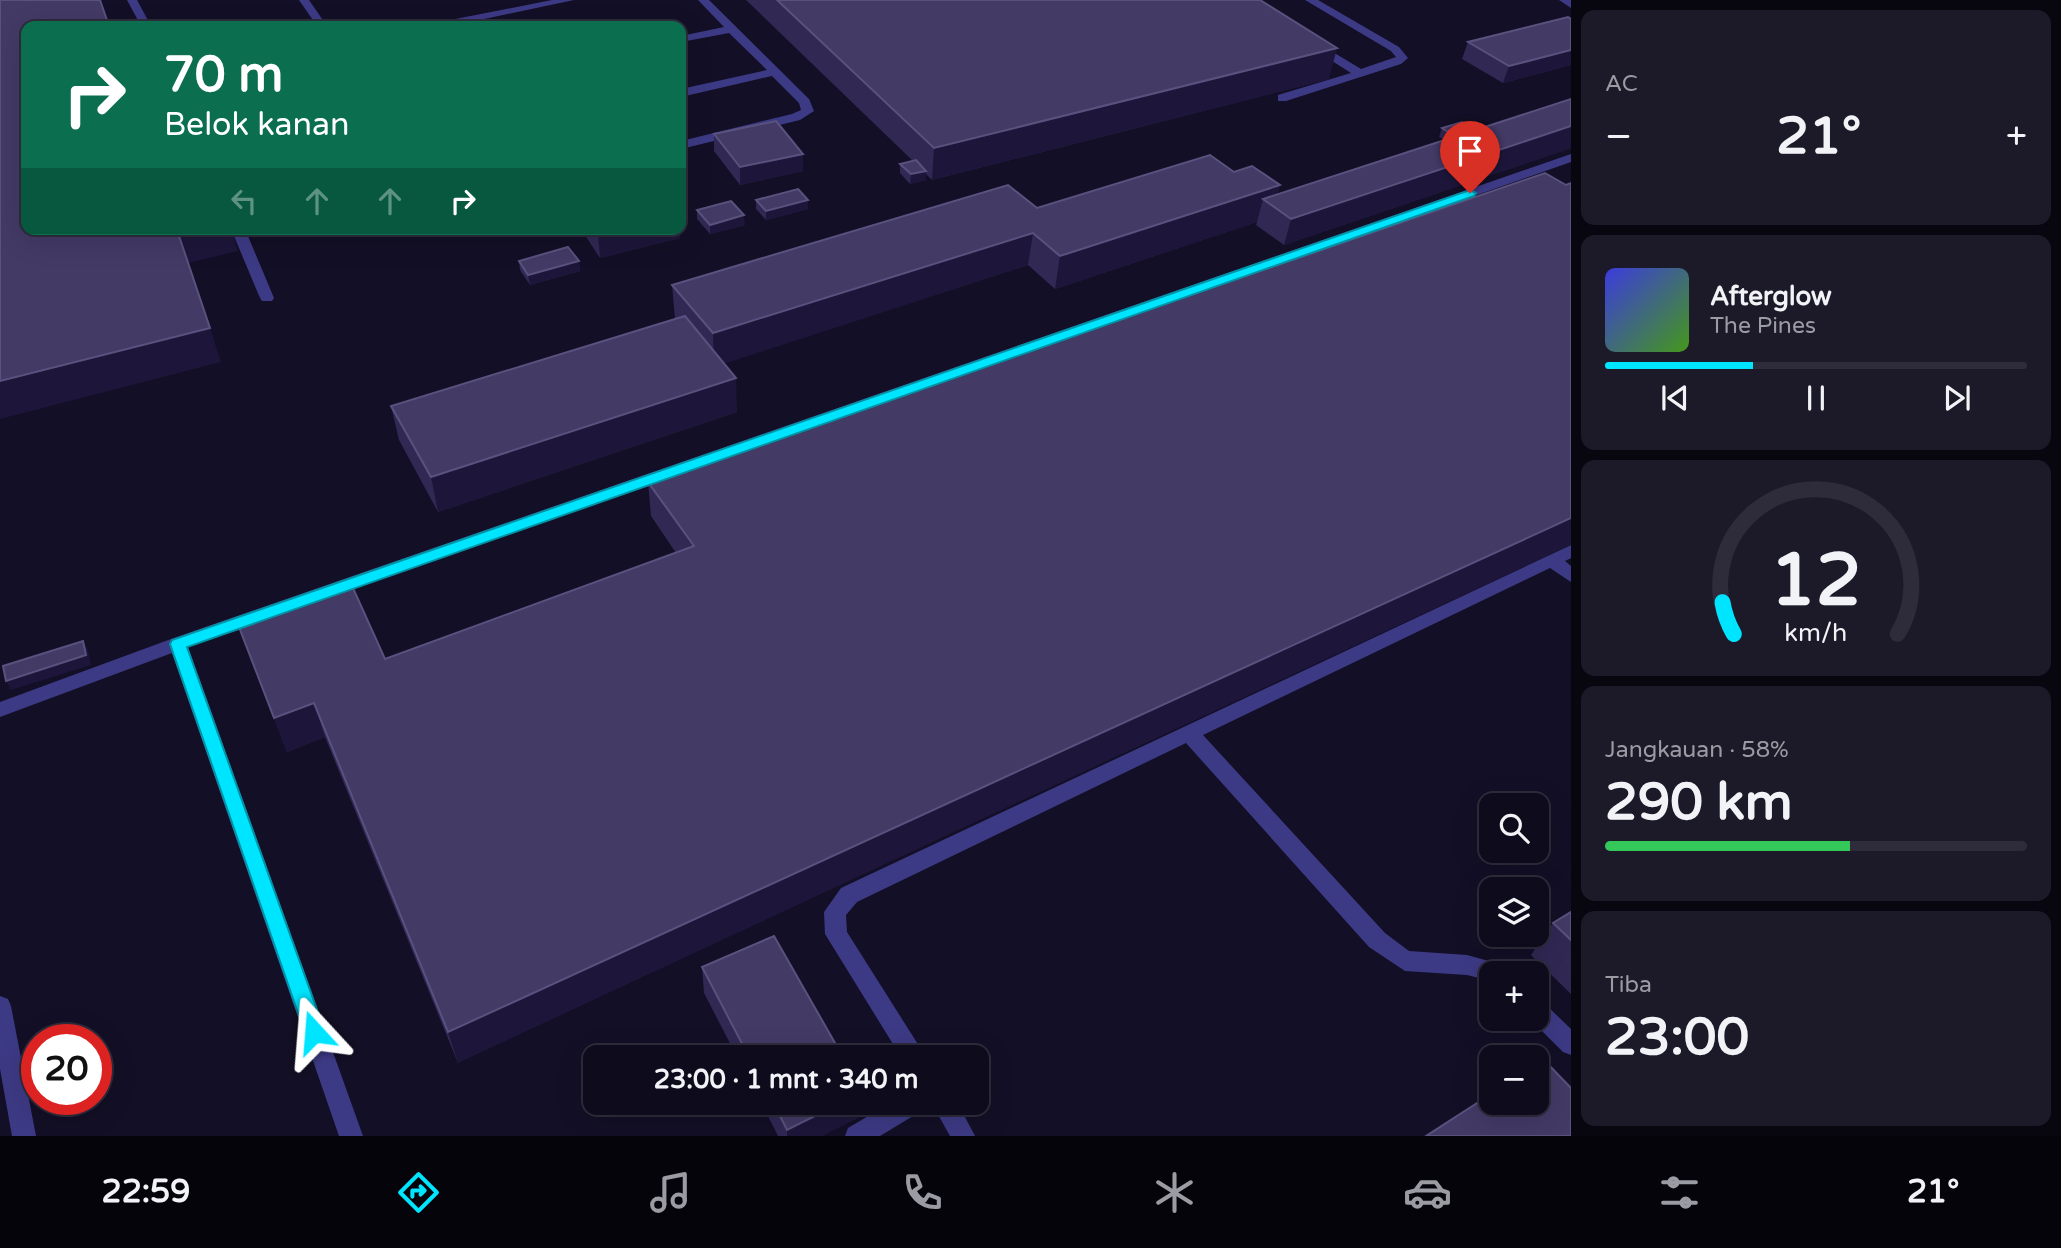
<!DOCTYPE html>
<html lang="id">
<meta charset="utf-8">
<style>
body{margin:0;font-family:"Varela Round",sans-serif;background:#1c1929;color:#f1f3f6;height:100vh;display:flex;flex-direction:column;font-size:26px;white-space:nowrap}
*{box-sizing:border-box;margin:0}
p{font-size:23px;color:#9b9ba3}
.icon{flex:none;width:38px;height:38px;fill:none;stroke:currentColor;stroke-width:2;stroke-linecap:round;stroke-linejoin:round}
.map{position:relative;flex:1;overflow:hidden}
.side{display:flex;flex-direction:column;gap:10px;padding:10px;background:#08060f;width:490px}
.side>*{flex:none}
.banner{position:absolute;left:21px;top:21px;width:665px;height:214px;border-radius:14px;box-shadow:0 7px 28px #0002,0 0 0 2px #2e2b3b;background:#0b6e4f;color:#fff;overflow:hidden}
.fabs{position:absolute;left:1479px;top:793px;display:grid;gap:14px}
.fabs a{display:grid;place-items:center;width:70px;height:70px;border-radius:14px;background:#0e0b1c;box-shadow:0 7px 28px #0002,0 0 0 2px #2e2b3b;font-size:35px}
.speed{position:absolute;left:21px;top:1024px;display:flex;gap:14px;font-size:35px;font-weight:700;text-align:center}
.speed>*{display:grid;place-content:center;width:91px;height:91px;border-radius:50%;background:#0e0b1c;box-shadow:0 7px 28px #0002,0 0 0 2px #2e2b3b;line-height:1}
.speed .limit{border:10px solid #d22;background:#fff;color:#111}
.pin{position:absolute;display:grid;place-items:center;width:60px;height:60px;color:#fff;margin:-72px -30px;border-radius:50% 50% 50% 0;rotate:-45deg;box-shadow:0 0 7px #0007}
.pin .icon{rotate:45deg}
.me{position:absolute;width:77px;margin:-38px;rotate:341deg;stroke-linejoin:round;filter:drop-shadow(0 0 5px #0008)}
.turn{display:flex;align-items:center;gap:24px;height:147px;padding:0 28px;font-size:32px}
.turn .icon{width:91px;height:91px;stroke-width:2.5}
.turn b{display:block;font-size:49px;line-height:60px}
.lanes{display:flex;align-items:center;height:66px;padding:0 28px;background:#0003;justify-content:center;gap:35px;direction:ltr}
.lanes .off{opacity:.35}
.big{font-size:52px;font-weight:700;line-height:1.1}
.side .tile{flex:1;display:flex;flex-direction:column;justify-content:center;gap:10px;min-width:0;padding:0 24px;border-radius:14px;background:#1c1929}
.side .dial{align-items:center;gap:0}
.dial svg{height:182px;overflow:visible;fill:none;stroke:#2e2b3b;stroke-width:7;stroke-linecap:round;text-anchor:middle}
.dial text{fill:#f1f3f6;stroke:none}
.song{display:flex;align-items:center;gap:21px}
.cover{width:84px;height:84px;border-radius:10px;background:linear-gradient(135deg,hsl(240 70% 55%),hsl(100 70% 35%))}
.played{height:7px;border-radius:4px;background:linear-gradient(90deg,#00e5ff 35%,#2e2b3b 35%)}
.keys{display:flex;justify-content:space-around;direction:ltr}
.heat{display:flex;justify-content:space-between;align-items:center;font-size:38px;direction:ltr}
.charge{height:10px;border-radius:5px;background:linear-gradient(90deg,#34c759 58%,#2e2b3b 0)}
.trip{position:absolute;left:583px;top:1045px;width:406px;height:70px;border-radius:14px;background:#0e0b1c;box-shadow:0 7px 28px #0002,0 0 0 2px #2e2b3b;font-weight:700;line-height:70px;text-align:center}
.tab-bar{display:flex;height:112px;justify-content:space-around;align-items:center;background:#06040b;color:#9b9ba3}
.tab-bar .icon{width:49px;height:49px}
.tab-bar .on{color:#00e5ff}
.tab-bar b{font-size:32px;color:#f1f3f6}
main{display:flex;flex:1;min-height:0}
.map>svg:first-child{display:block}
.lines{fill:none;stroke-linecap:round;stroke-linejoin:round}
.service{fill:#3d3a85;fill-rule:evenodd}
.wall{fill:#312854}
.shaded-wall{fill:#1d163a}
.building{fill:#433a66;stroke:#5a527e;stroke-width:2}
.route{fill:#00e5ff;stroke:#0095a6;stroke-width:2}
</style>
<main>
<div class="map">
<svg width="1571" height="1136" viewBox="0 0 1571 1136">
<rect width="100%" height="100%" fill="#130f26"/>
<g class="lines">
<g class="service">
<polygon points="127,0 137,0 151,26 141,26"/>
<polygon points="299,0 309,0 327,26 317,26"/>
<polygon points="552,0 574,0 451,26 429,26 435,23"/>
<polygon points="698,0 709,0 809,99 814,111 800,120 681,149 681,141 792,114 801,110 799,103 772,76 681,97 681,89 767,70 729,33 681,42 681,36 724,27"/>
<polygon points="1305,0 1318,0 1399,47 1408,58 1401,64 1286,101 1278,101 1278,95 1351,73 1310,47 1310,43 1318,43 1361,69 1396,57 1391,51"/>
<polygon points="1559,0 1571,0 1571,8"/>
<polygon points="1571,154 1571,162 188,647 363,1136 339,1136 172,653 0,717 0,702 171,639"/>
<polygon points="231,229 245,229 274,298 272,301 262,301 260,298"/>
<polygon points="1571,545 1571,558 1565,561 1571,566 1571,582 1550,568 1203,735 1385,933 1409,951 1467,955 1507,966 1510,973 1491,973 1491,981 1467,975 1405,971 1369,947 1186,743 857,902 846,915 847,932 926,1057 901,1057 825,934 824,912 841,888"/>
<polygon points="0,996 8,999 11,1006 36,1136 12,1136 0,1069"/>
<polygon points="1536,1000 1544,1003 1571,1029 1571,1055 1563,1052 1529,1018 1536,1018"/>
<polygon points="892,1102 927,1102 923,1110 880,1136 845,1136 848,1128"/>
<polygon points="931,1102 957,1102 975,1136 950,1136"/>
</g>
</g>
<g class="wall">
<polygon points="746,0 1260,0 1329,79 932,180 926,174 926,180 910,184 900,173 900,164 913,161"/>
<polygon points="1571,19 1571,65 1503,83 1462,59 1468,42"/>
<polygon points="1571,99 1571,148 1284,245 1256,225 1257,222 1055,289 1028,265 724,363 737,412 438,512 399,440 391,406 675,319 672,285 1037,208 1234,172 1280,185 1277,195 1444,140 1439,137 1442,128 1475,130"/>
<polygon points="714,134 803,154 803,171 740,185 714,151"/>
<polygon points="1545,173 458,1063 325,737 287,752 239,627 385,659 676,553 651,516 648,482"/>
<polygon points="756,200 808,200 808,209 766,220 756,209"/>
<polygon points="697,210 745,225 710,234 697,219"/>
<polygon points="581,229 679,229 680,238 600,258"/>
<polygon points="519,261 579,261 580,271 530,285 520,270"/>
<polygon points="1571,912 1571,994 1531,955 1553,923"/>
<polygon points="702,967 843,1057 737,1057 704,993"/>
<polygon points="761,1102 862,1102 861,1116 821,1136 778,1136"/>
</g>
<g class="shaded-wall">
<polygon points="1337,48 1329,79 932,180 934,148"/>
<polygon points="1571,50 1571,65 1503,83 1509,66"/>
<polygon points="1571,126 1571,148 1284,245 1291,219"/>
<polygon points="803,154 803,171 740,185 740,167"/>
<polygon points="926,171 926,180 910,184 911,174"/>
<polygon points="1280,185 1274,207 1263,199 1257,222 1055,289 1060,256"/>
<polygon points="808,200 808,209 766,220 766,211"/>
<polygon points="744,215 745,225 710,234 710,225"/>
<polygon points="176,229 231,229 238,251 188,263"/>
<polygon points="609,229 679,229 680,238 600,258 598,232"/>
<polygon points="1033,233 1028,265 714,367 713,333"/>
<polygon points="579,261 580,271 530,285 528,275"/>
<polygon points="210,328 221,362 0,419 0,381"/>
<polygon points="736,378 737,412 438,512 431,477"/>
<polygon points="1571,518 1571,545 458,1063 448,1032"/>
<polygon points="83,641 88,650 91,665 11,690 6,681"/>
<polygon points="314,703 325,737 287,752 274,718"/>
<polygon points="843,1102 862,1102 861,1116 821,1136 787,1136 787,1130"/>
</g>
<g class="building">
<polygon points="0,0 100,0 109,26 26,26 26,229 180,229 177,230 210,328 0,381"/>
<polygon points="777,0 1260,0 1337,48 934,148"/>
<polygon points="1568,17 1571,19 1571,50 1509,66 1468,42"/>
<polygon points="1571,99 1571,126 1291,219 1263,199"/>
<polygon points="776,121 803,154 740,167 714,134"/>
<polygon points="1462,122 1475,130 1456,137 1442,128"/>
<polygon points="1210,155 1234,172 1252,166 1280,185 1060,256 1033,233 713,333 672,285 1008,185 1037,208"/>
<polygon points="916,160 926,171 911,174 900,164"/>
<polygon points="1545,173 1566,185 1571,183 1571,518 448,1032 314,703 274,718 239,627 353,588 385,659 694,546 648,482"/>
<polygon points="798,189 808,200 766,211 756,200"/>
<polygon points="731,201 744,215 710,225 697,210"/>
<polygon points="596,229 609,229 598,232"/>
<polygon points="568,247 579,261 528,275 519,261"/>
<polygon points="685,316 736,378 431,477 391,406"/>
<polygon points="83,641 86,655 6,681 3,666"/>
<polygon points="1571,912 1571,940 1553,923"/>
<polygon points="774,936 843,1057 749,1057 702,967"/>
<polygon points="1544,1060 1571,1088 1571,1136 1426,1136 1491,1094 1491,1102 1536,1102 1536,1064"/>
<polygon points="773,1102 843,1102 787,1130"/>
</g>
<polygon class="route" points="1470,190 1476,193 1474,196 187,647 325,1032 322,1039 314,1042 307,1039 170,644 172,640"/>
</svg>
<div class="fabs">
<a><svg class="icon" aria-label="search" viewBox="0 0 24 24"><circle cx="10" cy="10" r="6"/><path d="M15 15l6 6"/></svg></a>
<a><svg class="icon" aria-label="layers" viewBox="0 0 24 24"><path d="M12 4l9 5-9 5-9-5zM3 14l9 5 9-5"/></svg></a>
<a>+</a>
<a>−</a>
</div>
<div class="speed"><div class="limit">20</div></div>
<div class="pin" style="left:1470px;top:193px;background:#d93025"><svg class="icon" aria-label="arrive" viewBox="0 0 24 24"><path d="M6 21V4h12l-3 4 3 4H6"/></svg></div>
<svg class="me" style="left:314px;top:1032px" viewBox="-20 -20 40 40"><path d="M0-17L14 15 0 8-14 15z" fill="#00e5ff" stroke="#fff" stroke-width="4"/></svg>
<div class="trip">23:00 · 1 mnt · 340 m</div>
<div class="banner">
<div class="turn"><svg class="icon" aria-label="right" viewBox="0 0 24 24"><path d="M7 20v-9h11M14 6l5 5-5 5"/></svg><div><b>70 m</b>Belok kanan</div></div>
<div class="lanes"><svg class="icon off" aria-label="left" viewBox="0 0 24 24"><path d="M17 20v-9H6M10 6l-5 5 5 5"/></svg><svg class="icon off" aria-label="ahead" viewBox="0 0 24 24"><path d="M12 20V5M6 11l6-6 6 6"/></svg><svg class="icon off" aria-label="ahead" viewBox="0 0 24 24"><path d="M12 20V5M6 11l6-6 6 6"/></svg><svg class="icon" aria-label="right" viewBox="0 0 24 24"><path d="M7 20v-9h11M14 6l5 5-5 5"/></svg></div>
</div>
</div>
<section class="side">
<div class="tile"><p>AC</p>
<div class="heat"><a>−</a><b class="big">21°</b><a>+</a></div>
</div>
<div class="tile">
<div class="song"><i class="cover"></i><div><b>Afterglow</b><p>The Pines</p></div></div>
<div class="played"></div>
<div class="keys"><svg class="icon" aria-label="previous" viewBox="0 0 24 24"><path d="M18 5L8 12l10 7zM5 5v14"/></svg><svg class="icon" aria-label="pause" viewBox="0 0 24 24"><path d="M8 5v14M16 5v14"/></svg><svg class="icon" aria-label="next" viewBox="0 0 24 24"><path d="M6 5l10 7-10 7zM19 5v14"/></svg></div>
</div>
<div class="tile dial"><svg viewBox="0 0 100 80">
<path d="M14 69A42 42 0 1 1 86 69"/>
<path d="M14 69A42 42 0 0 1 9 55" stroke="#00e5ff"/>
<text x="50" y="56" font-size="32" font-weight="700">12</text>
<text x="50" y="72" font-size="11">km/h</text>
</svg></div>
<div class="tile"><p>Jangkauan · 58%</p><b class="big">290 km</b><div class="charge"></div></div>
<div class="tile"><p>Tiba</p><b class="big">23:00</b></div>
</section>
</main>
<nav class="tab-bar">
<b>22:59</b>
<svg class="icon on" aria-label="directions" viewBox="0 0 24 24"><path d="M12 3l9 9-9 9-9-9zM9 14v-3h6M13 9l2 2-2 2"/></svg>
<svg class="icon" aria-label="music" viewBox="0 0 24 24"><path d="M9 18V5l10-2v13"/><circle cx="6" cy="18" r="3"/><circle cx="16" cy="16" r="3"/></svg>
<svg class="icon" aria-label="phone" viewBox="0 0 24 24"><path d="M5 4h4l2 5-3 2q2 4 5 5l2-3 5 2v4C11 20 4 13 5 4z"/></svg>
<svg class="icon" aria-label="climate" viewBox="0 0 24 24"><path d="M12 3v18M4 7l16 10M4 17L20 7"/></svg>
<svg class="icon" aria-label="car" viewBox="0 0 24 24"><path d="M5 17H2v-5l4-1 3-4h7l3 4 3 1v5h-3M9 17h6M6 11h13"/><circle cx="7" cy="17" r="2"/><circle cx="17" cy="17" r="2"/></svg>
<svg class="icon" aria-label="filters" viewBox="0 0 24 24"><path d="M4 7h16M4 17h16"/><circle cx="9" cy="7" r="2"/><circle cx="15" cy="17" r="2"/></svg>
<b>21°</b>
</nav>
